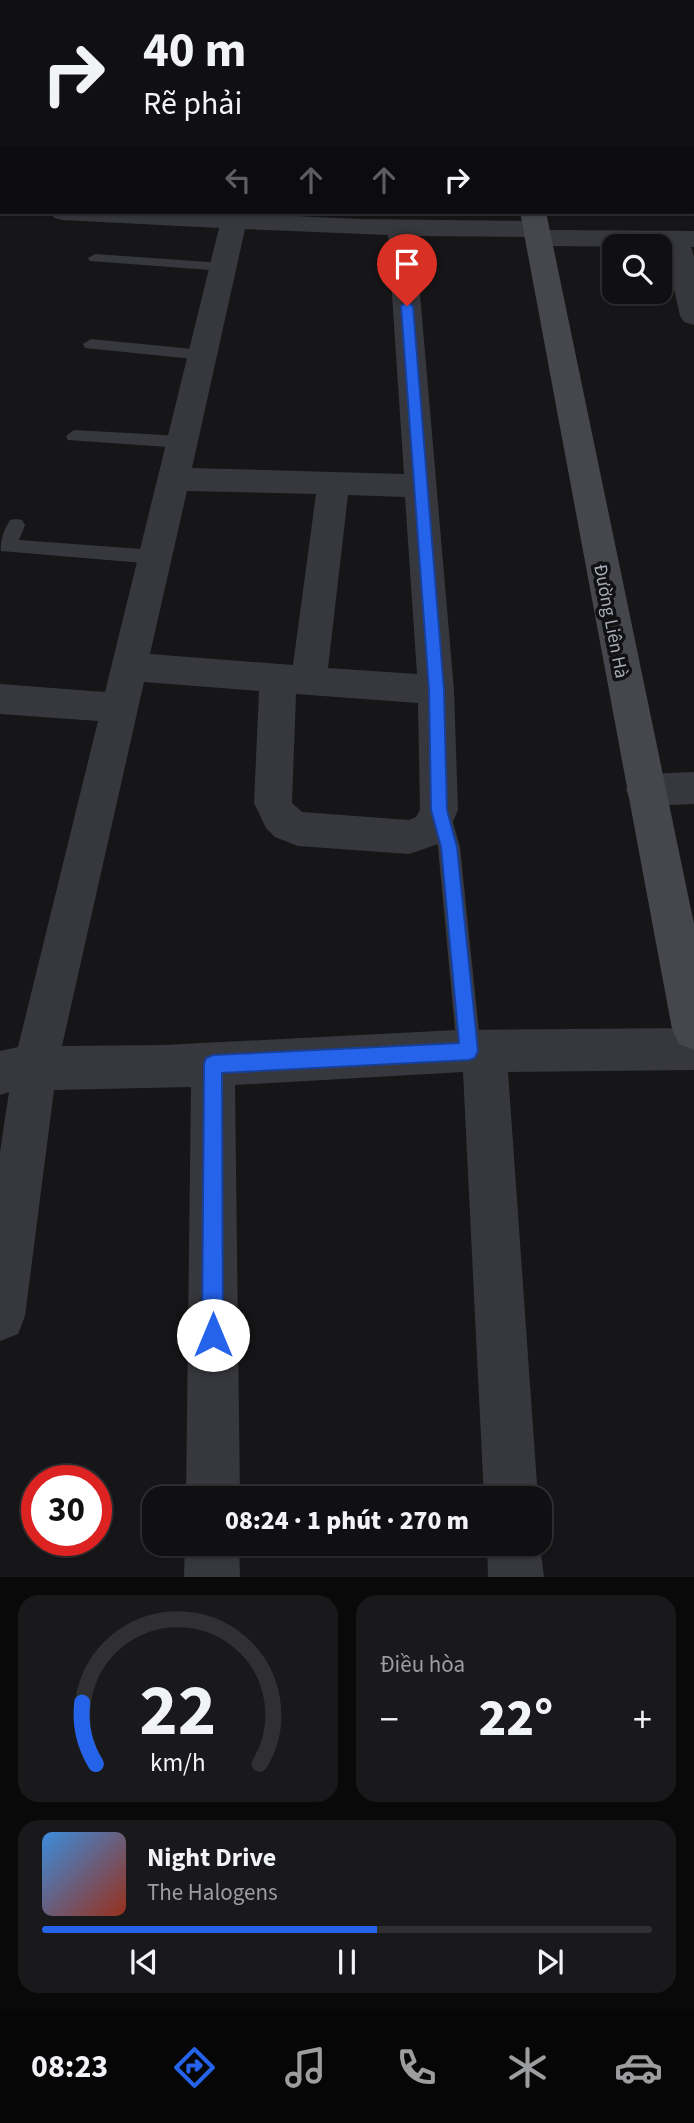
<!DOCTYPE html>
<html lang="vi">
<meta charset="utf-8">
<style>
body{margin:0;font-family:"Source Sans 3",sans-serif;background:#19191b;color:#f1f3f6;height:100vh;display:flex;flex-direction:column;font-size:26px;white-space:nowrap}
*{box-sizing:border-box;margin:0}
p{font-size:23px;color:#9c9d9f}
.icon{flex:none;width:38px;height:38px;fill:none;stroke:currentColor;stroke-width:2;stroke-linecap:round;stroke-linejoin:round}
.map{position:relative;height:1577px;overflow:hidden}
.drawer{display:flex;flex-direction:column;gap:18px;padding:18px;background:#09090a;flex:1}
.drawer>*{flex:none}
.banner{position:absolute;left:0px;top:0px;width:695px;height:214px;box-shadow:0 2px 5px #0004,0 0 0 2px #303032;background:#101012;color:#f1f3f6;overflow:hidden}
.tools{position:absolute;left:602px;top:234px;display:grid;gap:14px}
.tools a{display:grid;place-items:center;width:70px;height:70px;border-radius:14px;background:#101012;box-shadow:0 2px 5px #0004,0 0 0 2px #303032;font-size:35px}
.speed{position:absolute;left:21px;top:1465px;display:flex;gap:14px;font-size:35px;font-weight:700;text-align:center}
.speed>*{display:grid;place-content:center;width:91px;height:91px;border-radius:50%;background:#101012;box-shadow:0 2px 5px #0004,0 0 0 2px #303032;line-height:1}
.speed .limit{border:10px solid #d22;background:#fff;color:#111}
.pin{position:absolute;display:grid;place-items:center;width:60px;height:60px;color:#fff;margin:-72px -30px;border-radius:50% 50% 50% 0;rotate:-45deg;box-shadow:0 0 7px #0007}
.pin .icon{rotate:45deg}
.me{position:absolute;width:77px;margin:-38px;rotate:0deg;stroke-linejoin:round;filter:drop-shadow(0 0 5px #0008)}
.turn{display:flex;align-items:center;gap:24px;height:147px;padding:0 28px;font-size:32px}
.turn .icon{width:91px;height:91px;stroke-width:2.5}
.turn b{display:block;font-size:49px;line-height:60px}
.lanes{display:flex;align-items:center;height:66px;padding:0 28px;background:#0003;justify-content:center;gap:35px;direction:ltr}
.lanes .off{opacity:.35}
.big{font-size:52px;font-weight:800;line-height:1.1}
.drawer .widget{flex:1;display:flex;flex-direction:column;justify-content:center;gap:10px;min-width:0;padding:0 24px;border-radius:21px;background:#19191b}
.drawer .dial{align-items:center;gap:0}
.dial svg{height:182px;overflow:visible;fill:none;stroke:#303032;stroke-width:7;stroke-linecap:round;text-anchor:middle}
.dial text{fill:#f1f3f6;stroke:none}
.song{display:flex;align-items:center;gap:21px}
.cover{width:84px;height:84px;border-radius:10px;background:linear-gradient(135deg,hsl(210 70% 55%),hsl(10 70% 35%))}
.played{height:7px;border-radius:4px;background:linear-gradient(90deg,#2563eb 55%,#303032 55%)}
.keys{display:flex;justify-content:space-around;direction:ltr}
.heat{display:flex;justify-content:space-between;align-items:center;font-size:38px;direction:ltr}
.drawer .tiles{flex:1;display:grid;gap:18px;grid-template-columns:1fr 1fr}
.widget:last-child{grid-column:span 2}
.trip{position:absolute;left:142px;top:1486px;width:410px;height:70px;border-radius:21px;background:#101012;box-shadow:0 2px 5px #0004,0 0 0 2px #303032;font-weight:800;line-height:70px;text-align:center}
.dock{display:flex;height:112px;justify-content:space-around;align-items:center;background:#060607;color:#9c9d9f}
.dock .icon{width:49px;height:49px}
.dock .on{color:#2563eb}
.dock b{font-size:32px;color:#f1f3f6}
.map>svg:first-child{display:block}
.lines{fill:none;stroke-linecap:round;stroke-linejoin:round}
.service{fill:#37383d;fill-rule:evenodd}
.minor{fill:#37383d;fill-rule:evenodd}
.secondary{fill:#45474d;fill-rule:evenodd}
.route{fill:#2563eb;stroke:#184099;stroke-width:2}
.labels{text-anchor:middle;stroke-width:7;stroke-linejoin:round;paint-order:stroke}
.street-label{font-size:19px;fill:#a8adb8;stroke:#111113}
</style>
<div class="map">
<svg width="694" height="1577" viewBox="0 0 694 1577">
<rect width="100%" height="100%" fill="#161618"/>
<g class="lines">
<g class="service">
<polygon points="95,254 223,263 230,267 223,271 90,261 88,258"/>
<polygon points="91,339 203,350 211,355 203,360 85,348 83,344"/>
<polygon points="74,430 182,436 190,442 182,448 68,440 66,436"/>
<path d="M 16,519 L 22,520 L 25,525 L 19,540 L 155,550 L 161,552 L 164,557 L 161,562 L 155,564 L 1,551 C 0,540 4,530 10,520 Z"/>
<polygon points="440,802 448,805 460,847 481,1051 478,1059 469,1063 460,1059 457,1051 438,847 429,811 432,805"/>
</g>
<g class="minor">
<rect x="253" y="0" width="22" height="2"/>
<rect x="0" y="3" width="2" height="12"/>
<rect x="693" y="9" width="1" height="14"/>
<rect x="693" y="122" width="1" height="18"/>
<rect x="0" y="130" width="2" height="14"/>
<polygon points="0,199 2,212 12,212 11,214 0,215"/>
<path d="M 50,212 L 213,212 L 358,219 L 536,221 L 545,223 L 548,230 L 694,231 L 694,247 L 691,247 L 694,257 L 694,325 L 684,322 L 680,316 L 665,247 L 538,246 L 529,244 L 526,237 L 415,236 L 454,690 L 458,810 L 444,842 L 409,854 L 298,846 L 275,837 L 266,828 L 254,803 L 259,691 L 144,682 L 62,1046 L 164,1045 L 457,1030 L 694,1028 L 694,1070 L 508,1072 L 538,1498 L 484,1498 L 463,1072 L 235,1085 L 240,1498 L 186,1498 L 191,1087 L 54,1090 L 25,1316 L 18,1334 L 0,1341 L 0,1152 L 9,1092 L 0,1095 L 0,1051 L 18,1047 L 98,721 L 0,714 L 0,684 L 105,692 L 219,228 L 63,220 L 54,218 ZM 245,229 L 388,235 L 404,474 L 192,468 ZM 187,491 L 316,494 L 293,665 L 150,654 ZM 348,495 L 405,497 L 417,674 L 328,668 ZM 296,694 L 418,703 L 420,810 L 416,817 L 409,820 L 302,812 L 292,803 Z"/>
<polygon points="694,772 694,804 645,806 631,802 626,790 631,778 645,774"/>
<polygon points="539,1538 544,1577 488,1577 487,1544 539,1544"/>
<polygon points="185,1544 239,1544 240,1577 184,1577"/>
</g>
<g class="secondary">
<rect x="480" y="0" width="22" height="2"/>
<polygon points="520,212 546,212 694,924 694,1050 679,1044 672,1029"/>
</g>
</g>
<polygon class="route" points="407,302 413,306 444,690 447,810 457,847 478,1051 475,1058 469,1060 222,1073 223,1335 220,1343 213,1346 205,1343 202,1335 204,1064 206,1058 213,1055 459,1043 441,847 431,810 429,690 401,306"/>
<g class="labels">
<g class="street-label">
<text transform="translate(612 621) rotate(79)" y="7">Đường Liên Hà</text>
</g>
</g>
</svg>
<div class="tools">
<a><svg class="icon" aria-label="search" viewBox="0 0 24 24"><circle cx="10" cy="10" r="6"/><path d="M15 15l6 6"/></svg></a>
</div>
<div class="speed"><div class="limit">30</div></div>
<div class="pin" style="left:407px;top:306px;background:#d93025"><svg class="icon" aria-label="arrive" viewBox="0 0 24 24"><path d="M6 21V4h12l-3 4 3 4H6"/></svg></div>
<svg class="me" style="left:213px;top:1335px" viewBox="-20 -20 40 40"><circle r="19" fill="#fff"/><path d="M0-13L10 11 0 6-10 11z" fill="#2563eb"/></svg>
<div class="trip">08:24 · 1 phút · 270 m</div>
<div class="banner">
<div class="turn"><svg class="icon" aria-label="right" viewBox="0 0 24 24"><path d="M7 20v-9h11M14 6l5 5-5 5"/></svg><div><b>40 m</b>Rẽ phải</div></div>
<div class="lanes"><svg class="icon off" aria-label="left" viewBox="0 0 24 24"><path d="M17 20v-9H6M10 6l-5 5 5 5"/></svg><svg class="icon off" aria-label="ahead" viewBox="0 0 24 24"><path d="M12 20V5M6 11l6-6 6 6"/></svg><svg class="icon off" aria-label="ahead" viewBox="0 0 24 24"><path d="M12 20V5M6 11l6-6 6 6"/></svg><svg class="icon" aria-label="right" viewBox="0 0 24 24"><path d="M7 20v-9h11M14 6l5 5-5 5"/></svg></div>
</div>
</div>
<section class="drawer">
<div class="tiles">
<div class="widget dial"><svg viewBox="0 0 100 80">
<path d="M14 69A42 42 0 1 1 86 69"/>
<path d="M14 69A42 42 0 0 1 8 42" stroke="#2563eb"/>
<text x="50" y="56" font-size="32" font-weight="700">22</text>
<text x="50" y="72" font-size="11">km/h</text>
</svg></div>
<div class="widget"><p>Điều hòa</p>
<div class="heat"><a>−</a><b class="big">22°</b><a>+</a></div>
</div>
<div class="widget">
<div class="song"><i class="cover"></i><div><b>Night Drive</b><p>The Halogens</p></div></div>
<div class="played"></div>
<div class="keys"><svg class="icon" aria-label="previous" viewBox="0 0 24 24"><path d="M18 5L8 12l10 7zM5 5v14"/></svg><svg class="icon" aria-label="pause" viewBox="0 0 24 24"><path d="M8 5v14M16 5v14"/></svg><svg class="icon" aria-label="next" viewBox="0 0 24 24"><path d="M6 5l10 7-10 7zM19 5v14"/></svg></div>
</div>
</div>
</section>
<nav class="dock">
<b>08:23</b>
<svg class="icon on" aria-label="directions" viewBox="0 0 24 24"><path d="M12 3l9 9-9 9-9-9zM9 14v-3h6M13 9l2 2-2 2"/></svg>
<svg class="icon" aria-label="music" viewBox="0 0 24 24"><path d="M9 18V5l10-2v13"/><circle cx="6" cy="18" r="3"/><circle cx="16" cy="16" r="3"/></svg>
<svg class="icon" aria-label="phone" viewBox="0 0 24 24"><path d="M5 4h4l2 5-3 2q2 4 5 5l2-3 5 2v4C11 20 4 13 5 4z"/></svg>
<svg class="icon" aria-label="climate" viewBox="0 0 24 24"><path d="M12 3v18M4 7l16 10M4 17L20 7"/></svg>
<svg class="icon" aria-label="car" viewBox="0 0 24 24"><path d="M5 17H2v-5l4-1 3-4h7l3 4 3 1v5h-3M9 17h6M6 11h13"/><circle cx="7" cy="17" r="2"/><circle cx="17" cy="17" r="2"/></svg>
</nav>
